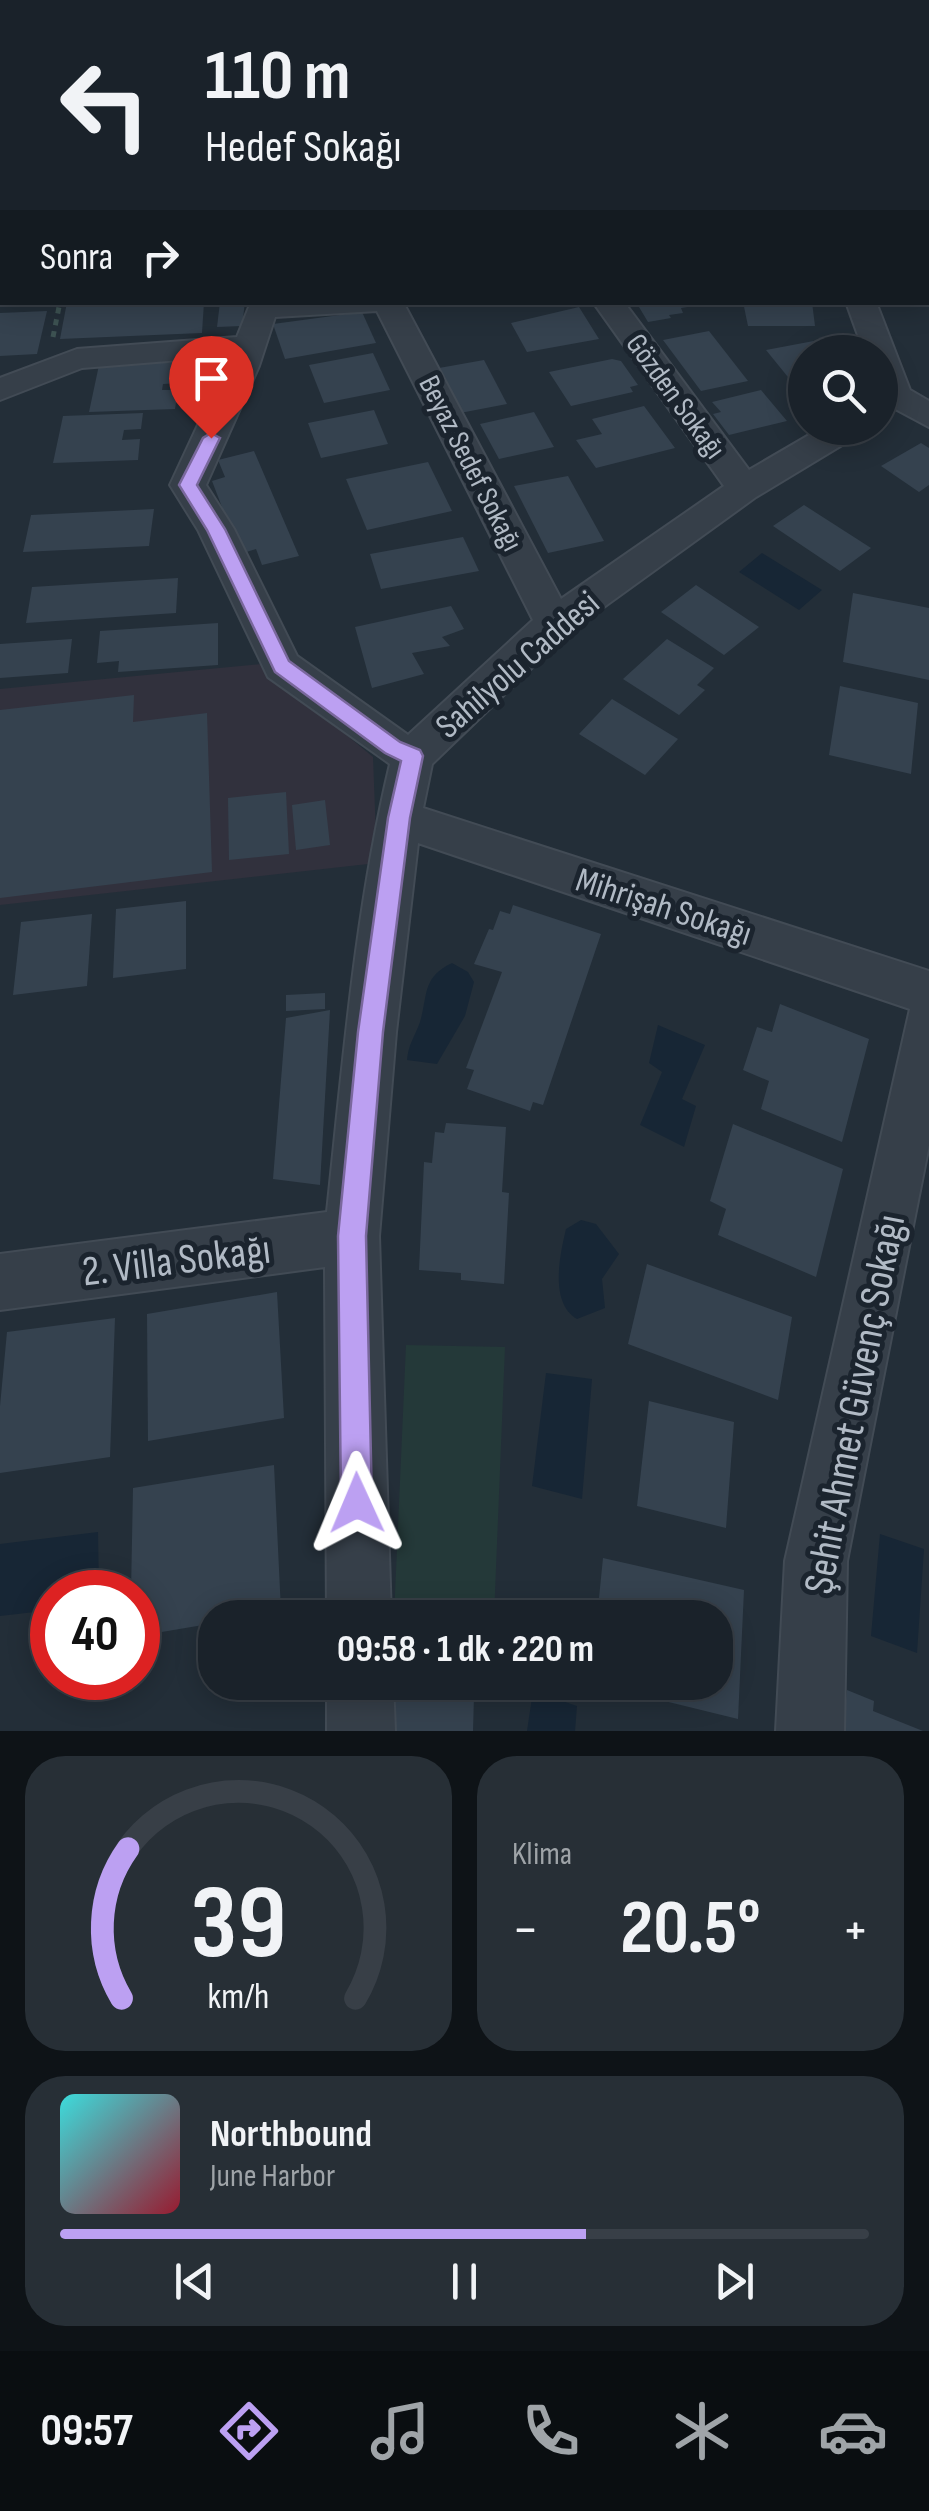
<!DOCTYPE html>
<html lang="tr">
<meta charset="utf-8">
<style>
body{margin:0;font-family:"Sofia Sans Condensed",sans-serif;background:#272f36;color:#f1f3f6;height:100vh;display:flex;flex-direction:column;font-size:38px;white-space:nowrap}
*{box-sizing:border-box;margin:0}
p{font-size:32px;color:#9fa4a8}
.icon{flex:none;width:55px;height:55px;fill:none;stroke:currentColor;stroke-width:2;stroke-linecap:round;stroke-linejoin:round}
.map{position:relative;height:1731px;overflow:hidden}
.sheet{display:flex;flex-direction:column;gap:25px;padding:25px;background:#0e1317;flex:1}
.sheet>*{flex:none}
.hud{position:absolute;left:0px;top:0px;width:930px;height:305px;box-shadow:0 5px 25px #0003,0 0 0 2px #383f47;background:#1a222a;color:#f1f3f6;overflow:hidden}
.fabs{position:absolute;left:788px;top:335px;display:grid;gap:20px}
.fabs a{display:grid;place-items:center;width:110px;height:110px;border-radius:50%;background:#1a222a;box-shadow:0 5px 25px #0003,0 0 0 2px #383f47;font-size:50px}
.speed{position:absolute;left:30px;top:1570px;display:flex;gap:20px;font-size:50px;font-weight:700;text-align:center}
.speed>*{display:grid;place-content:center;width:130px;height:130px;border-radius:50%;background:#1a222a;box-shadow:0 5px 25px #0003,0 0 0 2px #383f47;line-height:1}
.speed .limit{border:15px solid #d22;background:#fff;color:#111}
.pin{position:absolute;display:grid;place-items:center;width:85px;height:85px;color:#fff;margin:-102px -42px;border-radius:50% 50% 50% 0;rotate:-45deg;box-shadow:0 0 10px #0007}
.pin .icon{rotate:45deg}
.me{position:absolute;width:110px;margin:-55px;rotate:359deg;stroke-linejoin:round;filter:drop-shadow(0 0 8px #0008)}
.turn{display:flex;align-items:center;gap:35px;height:210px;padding:0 40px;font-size:45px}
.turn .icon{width:130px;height:130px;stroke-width:2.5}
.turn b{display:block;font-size:70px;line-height:85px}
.then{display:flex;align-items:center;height:95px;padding:0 40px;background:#0003;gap:20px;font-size:38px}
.big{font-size:75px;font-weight:700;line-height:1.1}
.sheet .widget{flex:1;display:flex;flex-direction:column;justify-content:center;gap:15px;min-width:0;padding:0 35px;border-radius:40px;background:#272f36}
.sheet .dial{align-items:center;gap:0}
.dial svg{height:260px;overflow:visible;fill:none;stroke:#383f47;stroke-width:7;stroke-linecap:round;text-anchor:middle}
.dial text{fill:#f1f3f6;stroke:none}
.song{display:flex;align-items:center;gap:30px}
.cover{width:120px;height:120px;border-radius:15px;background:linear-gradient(135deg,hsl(180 70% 55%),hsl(350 70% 35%))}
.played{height:10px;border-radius:5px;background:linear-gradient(90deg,#bca0f2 65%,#383f47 65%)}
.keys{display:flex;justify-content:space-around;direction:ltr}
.heat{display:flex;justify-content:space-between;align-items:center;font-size:55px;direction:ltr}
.sheet .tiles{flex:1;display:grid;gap:25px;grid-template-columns:1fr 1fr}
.widget:last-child{grid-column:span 2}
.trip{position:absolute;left:198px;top:1600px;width:535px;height:100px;border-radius:40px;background:#1a222a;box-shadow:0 5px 25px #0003,0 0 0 2px #383f47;font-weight:700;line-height:100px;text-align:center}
.tabs{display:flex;height:160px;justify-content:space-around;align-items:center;background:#0a0e11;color:#9fa4a8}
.tabs .icon{width:70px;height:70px}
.tabs .current{color:#bca0f2}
.tabs b{font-size:45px;color:#f1f3f6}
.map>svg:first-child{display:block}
.medical{fill:#31313d}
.green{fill:#243939}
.water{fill:#172635}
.building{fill:#35424f}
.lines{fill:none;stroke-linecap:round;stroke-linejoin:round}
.minor-casing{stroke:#424b55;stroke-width:4}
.path{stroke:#3d5252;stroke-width:5;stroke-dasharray:6 6;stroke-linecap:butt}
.minor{fill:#363f49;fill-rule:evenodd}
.route{fill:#bca0f2;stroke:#7a689d;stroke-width:2.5}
.labels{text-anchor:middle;stroke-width:10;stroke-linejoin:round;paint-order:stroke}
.far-street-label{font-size:30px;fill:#b1bac5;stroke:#1b242e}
.street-label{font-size:35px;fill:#b1bac5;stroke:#1b242e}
.near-street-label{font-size:42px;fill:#b1bac5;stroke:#1b242e}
</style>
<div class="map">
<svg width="929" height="1731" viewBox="0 0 929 1731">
<rect width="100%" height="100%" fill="#232e38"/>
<polygon class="medical" points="261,664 373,757 377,863 0,905 0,689"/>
<polygon class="green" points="406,1345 505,1347 494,1617 394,1617"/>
<g class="water">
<polygon points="762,553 822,590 799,610 739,572"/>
<path d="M 452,963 L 468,972 L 474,982 L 465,1016 L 437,1064 L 407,1060 C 408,1045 415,1036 420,1022 C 428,995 422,977 452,963 Z"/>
<polygon points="658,1025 705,1045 682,1099 696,1106 684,1147 640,1125 662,1072 649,1063"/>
<path d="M 581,1220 L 596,1224 L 619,1254 L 602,1279 L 605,1308 L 577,1319 C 549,1302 560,1255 566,1229 Z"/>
<polygon points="546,1373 592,1379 582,1499 532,1486"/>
<polygon points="98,1532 99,1592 52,1592 52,1610 0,1616 0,1544"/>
<polygon points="880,1534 924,1549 917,1653 871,1636"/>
<polygon points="533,1691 577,1706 575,1731 527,1731"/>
</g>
<g class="building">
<polygon points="67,302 204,302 202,333 60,339"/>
<polygon points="220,302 245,302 242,326 217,327"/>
<polygon points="636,302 691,302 694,306 681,308 683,313 669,315 671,318 648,322"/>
<polygon points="743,302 812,302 815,326 748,326"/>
<polygon points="579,307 599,339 527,352 511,323"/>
<polygon points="47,311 37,354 0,356 0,313"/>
<polygon points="362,312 376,343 285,359 273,324"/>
<polygon points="709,331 748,381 701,391 663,340"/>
<polygon points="819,340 829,352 805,352 805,398 766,350"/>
<polygon points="373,353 390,390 324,403 309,365"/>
<polygon points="612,359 621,361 638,385 630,387 633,392 571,406 549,372"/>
<polygon points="484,360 507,404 460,413 439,368"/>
<polygon points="183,362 180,383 163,384 162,390 178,390 175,409 89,412 99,365"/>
<polygon points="761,390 787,421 729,435 713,414 721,412 712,402"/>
<polygon points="644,406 675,448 596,468 576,440 602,434 592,419"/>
<polygon points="374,410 388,444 321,458 308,423"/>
<polygon points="534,412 554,447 499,459 480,424"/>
<polygon points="143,413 141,429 124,430 122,440 140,439 138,460 53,463 63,416"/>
<polygon points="921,443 929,448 929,485 919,492 881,466"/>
<polygon points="254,451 299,556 262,565 256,549 240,554 212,481 225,477 218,460"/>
<polygon points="428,462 452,511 367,530 346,479"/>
<polygon points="568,476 604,541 548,553 514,486"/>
<polygon points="804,505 871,548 840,571 773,526"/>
<polygon points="154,509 149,546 23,552 31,515"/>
<polygon points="463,537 479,571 381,589 370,554"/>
<polygon points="178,578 176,613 26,623 32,587"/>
<polygon points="696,585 759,627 724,655 661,612"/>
<polygon points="853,593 929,608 929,680 843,662"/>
<polygon points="451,606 464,629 442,637 450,646 412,653 424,674 372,688 355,627"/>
<polygon points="218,623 218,665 118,672 119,661 97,663 100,631"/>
<polygon points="72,639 68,673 0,678 0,644"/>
<polygon points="667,639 714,668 697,685 705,690 679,715 623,679"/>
<polygon points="840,686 918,703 911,774 829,755"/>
<polygon points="134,695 133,722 207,713 212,872 0,898 0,710"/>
<polygon points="612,699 678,739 645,775 579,734"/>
<polygon points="286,792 289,854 229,860 228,798"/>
<polygon points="325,800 330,845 296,850 292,805"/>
<polygon points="186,901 186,969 113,978 116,909"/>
<polygon points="513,905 601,934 543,1105 533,1102 530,1111 467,1089 474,1070 466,1068 502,972 474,964 489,929 493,930 500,911 510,914"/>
<polygon points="92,914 87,986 13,995 21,922"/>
<polygon points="325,993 325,1009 286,1011 286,995"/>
<polygon points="780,1004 869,1039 842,1142 761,1109 769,1081 743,1070 757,1027 772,1032"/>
<polygon points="330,1010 320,1185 273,1179 286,1018"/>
<polygon points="446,1123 506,1127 502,1192 509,1193 504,1284 461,1280 461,1273 419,1270 424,1162 432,1163 435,1132 444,1133"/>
<polygon points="733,1124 843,1169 816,1277 718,1235 726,1209 710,1201"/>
<polygon points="647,1264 792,1317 778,1400 628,1344"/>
<polygon points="277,1292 284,1418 148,1441 147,1314"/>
<polygon points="115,1318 110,1457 0,1473 0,1406 7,1332"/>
<polygon points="649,1401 734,1422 726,1528 637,1506"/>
<polygon points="274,1465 281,1611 215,1618 215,1623 138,1636 138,1592 131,1592 133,1488"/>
<polygon points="603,1558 744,1590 738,1719 595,1684 715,1682 715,1618 597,1618"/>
<polygon points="391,1682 451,1682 452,1694 474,1696 473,1731 388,1731"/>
<polygon points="847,1690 874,1701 873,1711 923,1731 843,1731"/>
</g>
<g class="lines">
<g class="minor-casing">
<g id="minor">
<rect x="0" y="157" width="2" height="16"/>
<path d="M 251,302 L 403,302 L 561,599 L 724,486 L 593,302 L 624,302 L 749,470 L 821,428 L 862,428 L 857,436 L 756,497 L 568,633 L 432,764 L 423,808 L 929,971 L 929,1145 L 847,1561 L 844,1731 L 776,1731 L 785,1561 L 910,1009 L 418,843 L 396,1032 L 379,1236 L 391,1618 L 327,1618 L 325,1267 L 0,1310 L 0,1254 L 327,1212 C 343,1063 355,910 390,764 L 268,677 L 198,530 L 170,485 L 230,356 L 82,368 L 0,400 L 0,378 L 77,349 L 237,337 ZM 377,311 L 533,620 L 408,735 L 297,656 L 234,529 L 206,485 L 259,366 L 275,317 Z"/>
<polygon points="846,302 876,302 910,390 929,401 929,427 884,403 880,397 880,352 864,352"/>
<polygon points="327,1682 393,1682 395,1731 327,1731"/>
</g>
</g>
<polyline class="path" points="53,337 60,302"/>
<use href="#minor" class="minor"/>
</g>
<polygon class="route" points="211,433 220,438 197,485 225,529 289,661 400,742 420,750 423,756 410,818 383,1032 366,1236 372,1503 368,1514 357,1519 346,1514 341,1503 338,1236 358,1032 388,818 401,761 385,753 275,672 207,530 179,485 203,438"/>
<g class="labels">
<g class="far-street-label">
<text transform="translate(676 396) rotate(54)" y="10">Gözden Sokağı</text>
<text transform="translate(471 463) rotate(63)" y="10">Beyaz Sedef Sokağı</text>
</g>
<g class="street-label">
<text transform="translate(517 664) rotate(-41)" y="12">Sahilyolu Caddesi</text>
<text transform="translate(664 906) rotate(18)" y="12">Mihrişah Sokağı</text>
</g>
<g class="near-street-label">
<text transform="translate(176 1259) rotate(-7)" y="15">2. Villa Sokağı</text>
<text transform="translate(853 1404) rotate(-79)" y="15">Şehit Ahmet Güvenç Sokağı</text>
</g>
</g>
</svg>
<div class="fabs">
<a><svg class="icon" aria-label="search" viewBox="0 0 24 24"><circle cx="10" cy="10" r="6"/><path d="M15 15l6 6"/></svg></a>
</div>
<div class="speed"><div class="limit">40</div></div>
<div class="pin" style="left:211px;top:438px;background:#d93025"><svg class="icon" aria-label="arrive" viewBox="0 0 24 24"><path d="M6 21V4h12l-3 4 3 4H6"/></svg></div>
<svg class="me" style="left:357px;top:1503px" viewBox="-20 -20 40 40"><path d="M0-17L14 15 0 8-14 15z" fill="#bca0f2" stroke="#fff" stroke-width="4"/></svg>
<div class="trip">09:58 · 1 dk · 220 m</div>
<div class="hud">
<div class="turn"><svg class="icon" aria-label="left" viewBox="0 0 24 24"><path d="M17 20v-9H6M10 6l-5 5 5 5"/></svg><div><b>110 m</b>Hedef Sokağı</div></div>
<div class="then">Sonra<svg class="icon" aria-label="right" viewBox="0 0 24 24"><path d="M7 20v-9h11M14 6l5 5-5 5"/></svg></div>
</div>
</div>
<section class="sheet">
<div class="tiles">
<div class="widget dial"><svg viewBox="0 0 100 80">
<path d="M14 69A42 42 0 1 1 86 69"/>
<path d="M14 69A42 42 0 0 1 16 23" stroke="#bca0f2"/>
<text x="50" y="56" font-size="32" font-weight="700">39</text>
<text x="50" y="72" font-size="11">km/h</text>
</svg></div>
<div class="widget"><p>Klima</p>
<div class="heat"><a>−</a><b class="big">20.5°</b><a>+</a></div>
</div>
<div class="widget">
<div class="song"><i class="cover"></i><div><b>Northbound</b><p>June Harbor</p></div></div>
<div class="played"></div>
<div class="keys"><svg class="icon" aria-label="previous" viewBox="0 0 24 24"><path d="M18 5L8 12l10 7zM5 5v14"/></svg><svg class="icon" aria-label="pause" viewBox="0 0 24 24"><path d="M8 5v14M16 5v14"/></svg><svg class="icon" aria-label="next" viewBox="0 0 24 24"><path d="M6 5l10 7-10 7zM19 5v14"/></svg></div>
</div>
</div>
</section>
<nav class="tabs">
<b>09:57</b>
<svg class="icon current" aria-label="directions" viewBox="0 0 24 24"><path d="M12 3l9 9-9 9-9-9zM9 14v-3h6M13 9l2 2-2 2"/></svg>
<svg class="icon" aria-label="music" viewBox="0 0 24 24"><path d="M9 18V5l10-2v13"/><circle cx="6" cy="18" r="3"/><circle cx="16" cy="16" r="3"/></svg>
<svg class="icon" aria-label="phone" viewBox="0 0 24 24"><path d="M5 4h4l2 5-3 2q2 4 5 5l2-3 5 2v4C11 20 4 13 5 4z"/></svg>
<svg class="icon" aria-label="climate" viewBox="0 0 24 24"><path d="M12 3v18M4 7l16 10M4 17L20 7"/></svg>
<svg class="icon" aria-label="car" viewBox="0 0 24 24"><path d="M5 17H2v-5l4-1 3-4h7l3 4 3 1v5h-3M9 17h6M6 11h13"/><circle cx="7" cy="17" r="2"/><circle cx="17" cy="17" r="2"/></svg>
</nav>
